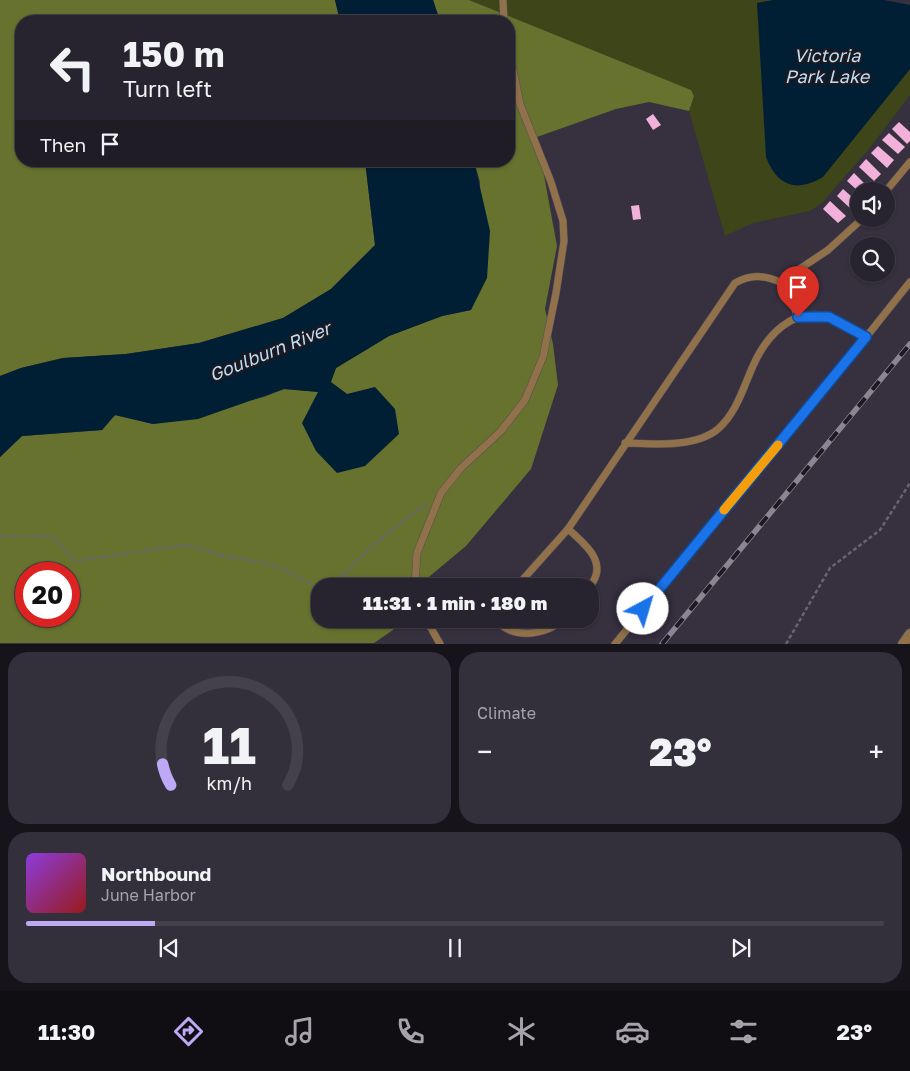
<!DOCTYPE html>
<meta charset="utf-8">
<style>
body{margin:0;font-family:"Golos Text",sans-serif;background:#34303b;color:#f1f3f6;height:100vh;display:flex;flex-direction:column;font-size:19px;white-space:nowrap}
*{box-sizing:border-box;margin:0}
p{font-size:16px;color:#a5a4aa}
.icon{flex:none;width:28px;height:28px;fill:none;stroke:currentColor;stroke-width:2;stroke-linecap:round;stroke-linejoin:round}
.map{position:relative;height:644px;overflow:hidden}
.panel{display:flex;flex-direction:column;gap:8px;padding:8px;background:#16141a;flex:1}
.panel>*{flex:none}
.hud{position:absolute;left:15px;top:15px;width:500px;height:152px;border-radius:20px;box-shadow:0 1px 4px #0004,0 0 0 1px #44414b;background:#28242f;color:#f1f3f6;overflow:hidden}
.fabs{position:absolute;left:850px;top:182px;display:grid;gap:10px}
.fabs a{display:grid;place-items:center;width:45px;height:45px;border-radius:50%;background:#28242f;box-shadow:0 1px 4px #0004,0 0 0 1px #44414b;font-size:25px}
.speed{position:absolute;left:15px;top:562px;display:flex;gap:10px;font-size:25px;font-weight:700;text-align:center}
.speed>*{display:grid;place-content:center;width:65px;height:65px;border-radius:50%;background:#28242f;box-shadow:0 1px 4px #0004,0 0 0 1px #44414b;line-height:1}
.speed .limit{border:8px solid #d22;background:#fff;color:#111}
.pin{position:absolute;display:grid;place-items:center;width:42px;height:42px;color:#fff;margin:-51px -21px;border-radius:50% 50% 50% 0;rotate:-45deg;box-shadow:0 0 5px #0007}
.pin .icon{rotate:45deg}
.me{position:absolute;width:55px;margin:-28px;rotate:39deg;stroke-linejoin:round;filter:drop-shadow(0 0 4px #0008)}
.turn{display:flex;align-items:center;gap:18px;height:105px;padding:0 25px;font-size:22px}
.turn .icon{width:65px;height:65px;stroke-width:2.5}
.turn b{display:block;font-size:35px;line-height:42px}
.then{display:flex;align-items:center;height:48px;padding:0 25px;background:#0003;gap:10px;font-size:19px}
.big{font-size:38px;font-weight:800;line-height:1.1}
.panel .tile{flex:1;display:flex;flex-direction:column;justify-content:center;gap:8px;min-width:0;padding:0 18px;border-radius:20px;background:#34303b}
.panel .dial{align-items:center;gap:0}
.dial svg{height:130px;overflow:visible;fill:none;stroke:#44414b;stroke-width:7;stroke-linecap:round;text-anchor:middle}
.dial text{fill:#f1f3f6;stroke:none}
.song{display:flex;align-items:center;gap:15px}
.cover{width:60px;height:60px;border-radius:8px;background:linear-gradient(135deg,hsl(270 70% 55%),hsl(0 70% 35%))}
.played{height:5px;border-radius:2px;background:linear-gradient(90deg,#bda9f5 15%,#44414b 15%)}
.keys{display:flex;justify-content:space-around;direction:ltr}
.heat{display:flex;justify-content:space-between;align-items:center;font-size:28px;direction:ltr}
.panel .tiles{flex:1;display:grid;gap:8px;grid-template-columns:1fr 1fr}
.tile:last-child{grid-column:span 2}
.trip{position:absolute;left:311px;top:578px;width:288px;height:50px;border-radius:20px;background:#28242f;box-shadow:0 1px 4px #0004,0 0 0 1px #44414b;font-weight:800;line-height:50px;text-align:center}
.tabs{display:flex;height:80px;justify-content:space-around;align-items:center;background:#100e13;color:#a5a4aa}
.tabs .icon{width:35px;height:35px}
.tabs .on{color:#bda9f5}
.tabs b{font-size:22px;color:#f1f3f6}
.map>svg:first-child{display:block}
.green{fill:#3e4619}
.forest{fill:#66722e;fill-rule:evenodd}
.water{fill:#001f34}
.building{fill:#f2b1db}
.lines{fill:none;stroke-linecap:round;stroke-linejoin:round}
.service-casing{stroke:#544e5d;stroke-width:8}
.minor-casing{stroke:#544e5d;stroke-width:11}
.path{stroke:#696471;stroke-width:2.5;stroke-dasharray:4 2.5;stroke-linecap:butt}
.service{stroke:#917149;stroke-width:7}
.minor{stroke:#917149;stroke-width:10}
.rail-casing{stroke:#8b8693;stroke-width:5.5}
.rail{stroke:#1c1921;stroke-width:4;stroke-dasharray:11;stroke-linecap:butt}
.route-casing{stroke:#114b97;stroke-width:12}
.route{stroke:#1a73e8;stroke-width:9}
.slow{stroke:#f59e0b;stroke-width:9}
.labels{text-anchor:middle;stroke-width:5;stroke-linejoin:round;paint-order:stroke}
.water-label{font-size:18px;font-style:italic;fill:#bcdef7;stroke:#1c1921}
</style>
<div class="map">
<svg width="910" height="644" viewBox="0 0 910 644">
<rect width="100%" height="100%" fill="#36303f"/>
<polygon class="green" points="469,0 774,0 757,3 891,93 910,69 910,95 868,150 822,203 810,211 753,223 725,236 689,111 694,96 691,90"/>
<g class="forest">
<polygon points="0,0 335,0 340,21 21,21 21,161 365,161 375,245 331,289 283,318 199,343 126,354 63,358 21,368 0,376"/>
<path d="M 433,0 L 469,0 L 691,90 L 694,96 L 689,111 L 649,102 L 616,109 L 537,137 L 557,246 L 545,309 L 553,344 L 558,385 L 531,469 L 466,546 L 418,586 L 320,586 L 320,619 L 398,619 L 393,630 L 374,643 L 0,643 L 0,457 L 22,436 L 102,430 L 115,415 L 153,424 L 264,397 L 284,389 L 347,394 L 330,382 L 336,368 L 389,336 L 442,316 L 471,310 L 480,182 L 474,161 L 509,161 L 509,21 L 440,21 ZM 26,574 L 69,574 L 69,616 L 26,616 Z"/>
</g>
<g class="water">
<polygon points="335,0 433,0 440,21 340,21"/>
<path d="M 774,0 L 884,0 L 910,5 L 910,69 L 823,177 C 796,193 777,186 766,157 L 757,3 Z"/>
<polygon points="365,161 474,161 490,231 487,278 471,310 442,316 389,336 336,368 331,382 347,394 375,387 395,409 399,434 365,466 337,473 316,451 302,423 318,392 284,389 198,419 153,424 115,415 102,430 22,436 0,457 0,376 21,368 63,358 126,354 199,343 283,318 331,289 375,245"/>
</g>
<g class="building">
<polygon points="653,114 661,125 653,130 646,119"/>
<polygon points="899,122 910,132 910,141 907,144 892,129"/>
<polygon points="889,133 905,147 898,154 882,140"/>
<polygon points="878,146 894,160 887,168 871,153"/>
<polygon points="866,159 881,174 874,181 859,167"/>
<polygon points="854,173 869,188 866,191 858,191 847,181"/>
<polygon points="843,189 859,203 852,210 837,196"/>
<polygon points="830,201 846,216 838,223 823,209"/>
<polygon points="639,205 641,219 633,220 631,206"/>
</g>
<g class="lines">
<g class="service-casing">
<g id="service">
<polyline points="503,0 504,21"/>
<polyline points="886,191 910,162"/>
<polyline points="780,282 791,300 798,317"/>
<path d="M 625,443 C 653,444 695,448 718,429 C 737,412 743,388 753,366 C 766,336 793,306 829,317 C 842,320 855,330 866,337"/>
<path d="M 568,529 C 585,544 609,563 590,586"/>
<polyline points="415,586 417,553 441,493 461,468 501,431 525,400 543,357 556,293 564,241 563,221 551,182 520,104 509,50"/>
<path d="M 517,586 L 568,529 L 735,283 C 751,274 763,275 780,282 L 828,250 L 862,219"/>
<polyline points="426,619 440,644"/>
<path d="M 496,619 C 510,640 547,636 563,619"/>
<polyline points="615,644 836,375 910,282"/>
</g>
</g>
<g class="minor-casing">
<polyline id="minor" points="903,644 910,634"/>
</g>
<g class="path">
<polyline points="0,536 52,536 75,561 184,545 228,557 262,562 287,571 320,589"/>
<path d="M 327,586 L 335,583 C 363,554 391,528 425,505"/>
<polyline points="786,644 830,568 880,530 910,483"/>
</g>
<use href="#service" class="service"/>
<use href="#minor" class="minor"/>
<g class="rail-casing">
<polyline id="rail" points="662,644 910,344"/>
</g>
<use href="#rail" class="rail"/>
</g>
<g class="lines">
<g class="route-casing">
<polyline id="route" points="643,609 866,337 829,317 798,317"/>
</g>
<use href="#route" class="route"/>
<polyline class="slow" points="724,510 778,445"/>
</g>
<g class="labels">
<g class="water-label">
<text x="827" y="62">Victoria<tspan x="827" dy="21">Park Lake</tspan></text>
<text transform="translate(270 352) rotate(-22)" y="6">Goulburn River</text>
</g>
</g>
</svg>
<div class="fabs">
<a><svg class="icon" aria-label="sound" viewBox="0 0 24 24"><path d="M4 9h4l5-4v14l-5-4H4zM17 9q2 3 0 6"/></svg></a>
<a><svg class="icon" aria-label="search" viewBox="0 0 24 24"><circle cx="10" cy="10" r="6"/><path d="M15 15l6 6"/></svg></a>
</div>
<div class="speed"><div class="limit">20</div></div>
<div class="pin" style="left:798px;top:317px;background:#d93025"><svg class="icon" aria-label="arrive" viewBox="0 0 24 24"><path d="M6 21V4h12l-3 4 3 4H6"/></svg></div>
<svg class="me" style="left:643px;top:609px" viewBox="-20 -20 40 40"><circle r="19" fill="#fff"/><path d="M0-13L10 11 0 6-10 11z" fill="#1a73e8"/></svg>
<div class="trip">11:31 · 1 min · 180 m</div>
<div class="hud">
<div class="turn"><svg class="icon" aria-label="left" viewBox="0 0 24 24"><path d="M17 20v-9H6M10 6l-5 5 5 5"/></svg><div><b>150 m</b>Turn left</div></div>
<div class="then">Then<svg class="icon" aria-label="arrive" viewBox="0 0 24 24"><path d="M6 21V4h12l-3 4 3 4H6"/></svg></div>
</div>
</div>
<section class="panel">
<div class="tiles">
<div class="tile dial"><svg viewBox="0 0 100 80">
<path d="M14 69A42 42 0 1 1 86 69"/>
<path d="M14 69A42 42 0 0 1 9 56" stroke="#bda9f5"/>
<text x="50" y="56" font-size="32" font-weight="700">11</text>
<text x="50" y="72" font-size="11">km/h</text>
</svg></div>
<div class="tile"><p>Climate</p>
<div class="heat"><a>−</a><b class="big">23°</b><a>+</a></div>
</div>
<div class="tile">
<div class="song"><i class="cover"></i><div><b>Northbound</b><p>June Harbor</p></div></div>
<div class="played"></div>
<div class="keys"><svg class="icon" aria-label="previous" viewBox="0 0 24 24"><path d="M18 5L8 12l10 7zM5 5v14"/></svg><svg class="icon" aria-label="pause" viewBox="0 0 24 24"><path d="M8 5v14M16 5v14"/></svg><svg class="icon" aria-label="next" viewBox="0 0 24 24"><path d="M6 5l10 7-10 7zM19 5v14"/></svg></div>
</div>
</div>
</section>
<nav class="tabs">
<b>11:30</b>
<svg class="icon on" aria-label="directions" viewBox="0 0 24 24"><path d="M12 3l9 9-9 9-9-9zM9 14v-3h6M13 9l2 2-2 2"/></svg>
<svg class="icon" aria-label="music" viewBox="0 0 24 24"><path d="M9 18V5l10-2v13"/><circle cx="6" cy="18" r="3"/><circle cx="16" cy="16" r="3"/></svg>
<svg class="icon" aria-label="phone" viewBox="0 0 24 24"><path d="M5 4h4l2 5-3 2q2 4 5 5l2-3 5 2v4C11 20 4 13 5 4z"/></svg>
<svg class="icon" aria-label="climate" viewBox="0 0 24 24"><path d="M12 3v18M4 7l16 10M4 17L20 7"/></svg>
<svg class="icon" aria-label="car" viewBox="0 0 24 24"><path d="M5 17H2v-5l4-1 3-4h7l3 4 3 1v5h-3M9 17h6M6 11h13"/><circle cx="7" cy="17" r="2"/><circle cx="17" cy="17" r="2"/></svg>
<svg class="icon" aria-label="filters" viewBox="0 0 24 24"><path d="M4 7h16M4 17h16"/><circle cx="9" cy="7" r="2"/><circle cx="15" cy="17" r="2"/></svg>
<b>23°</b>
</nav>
